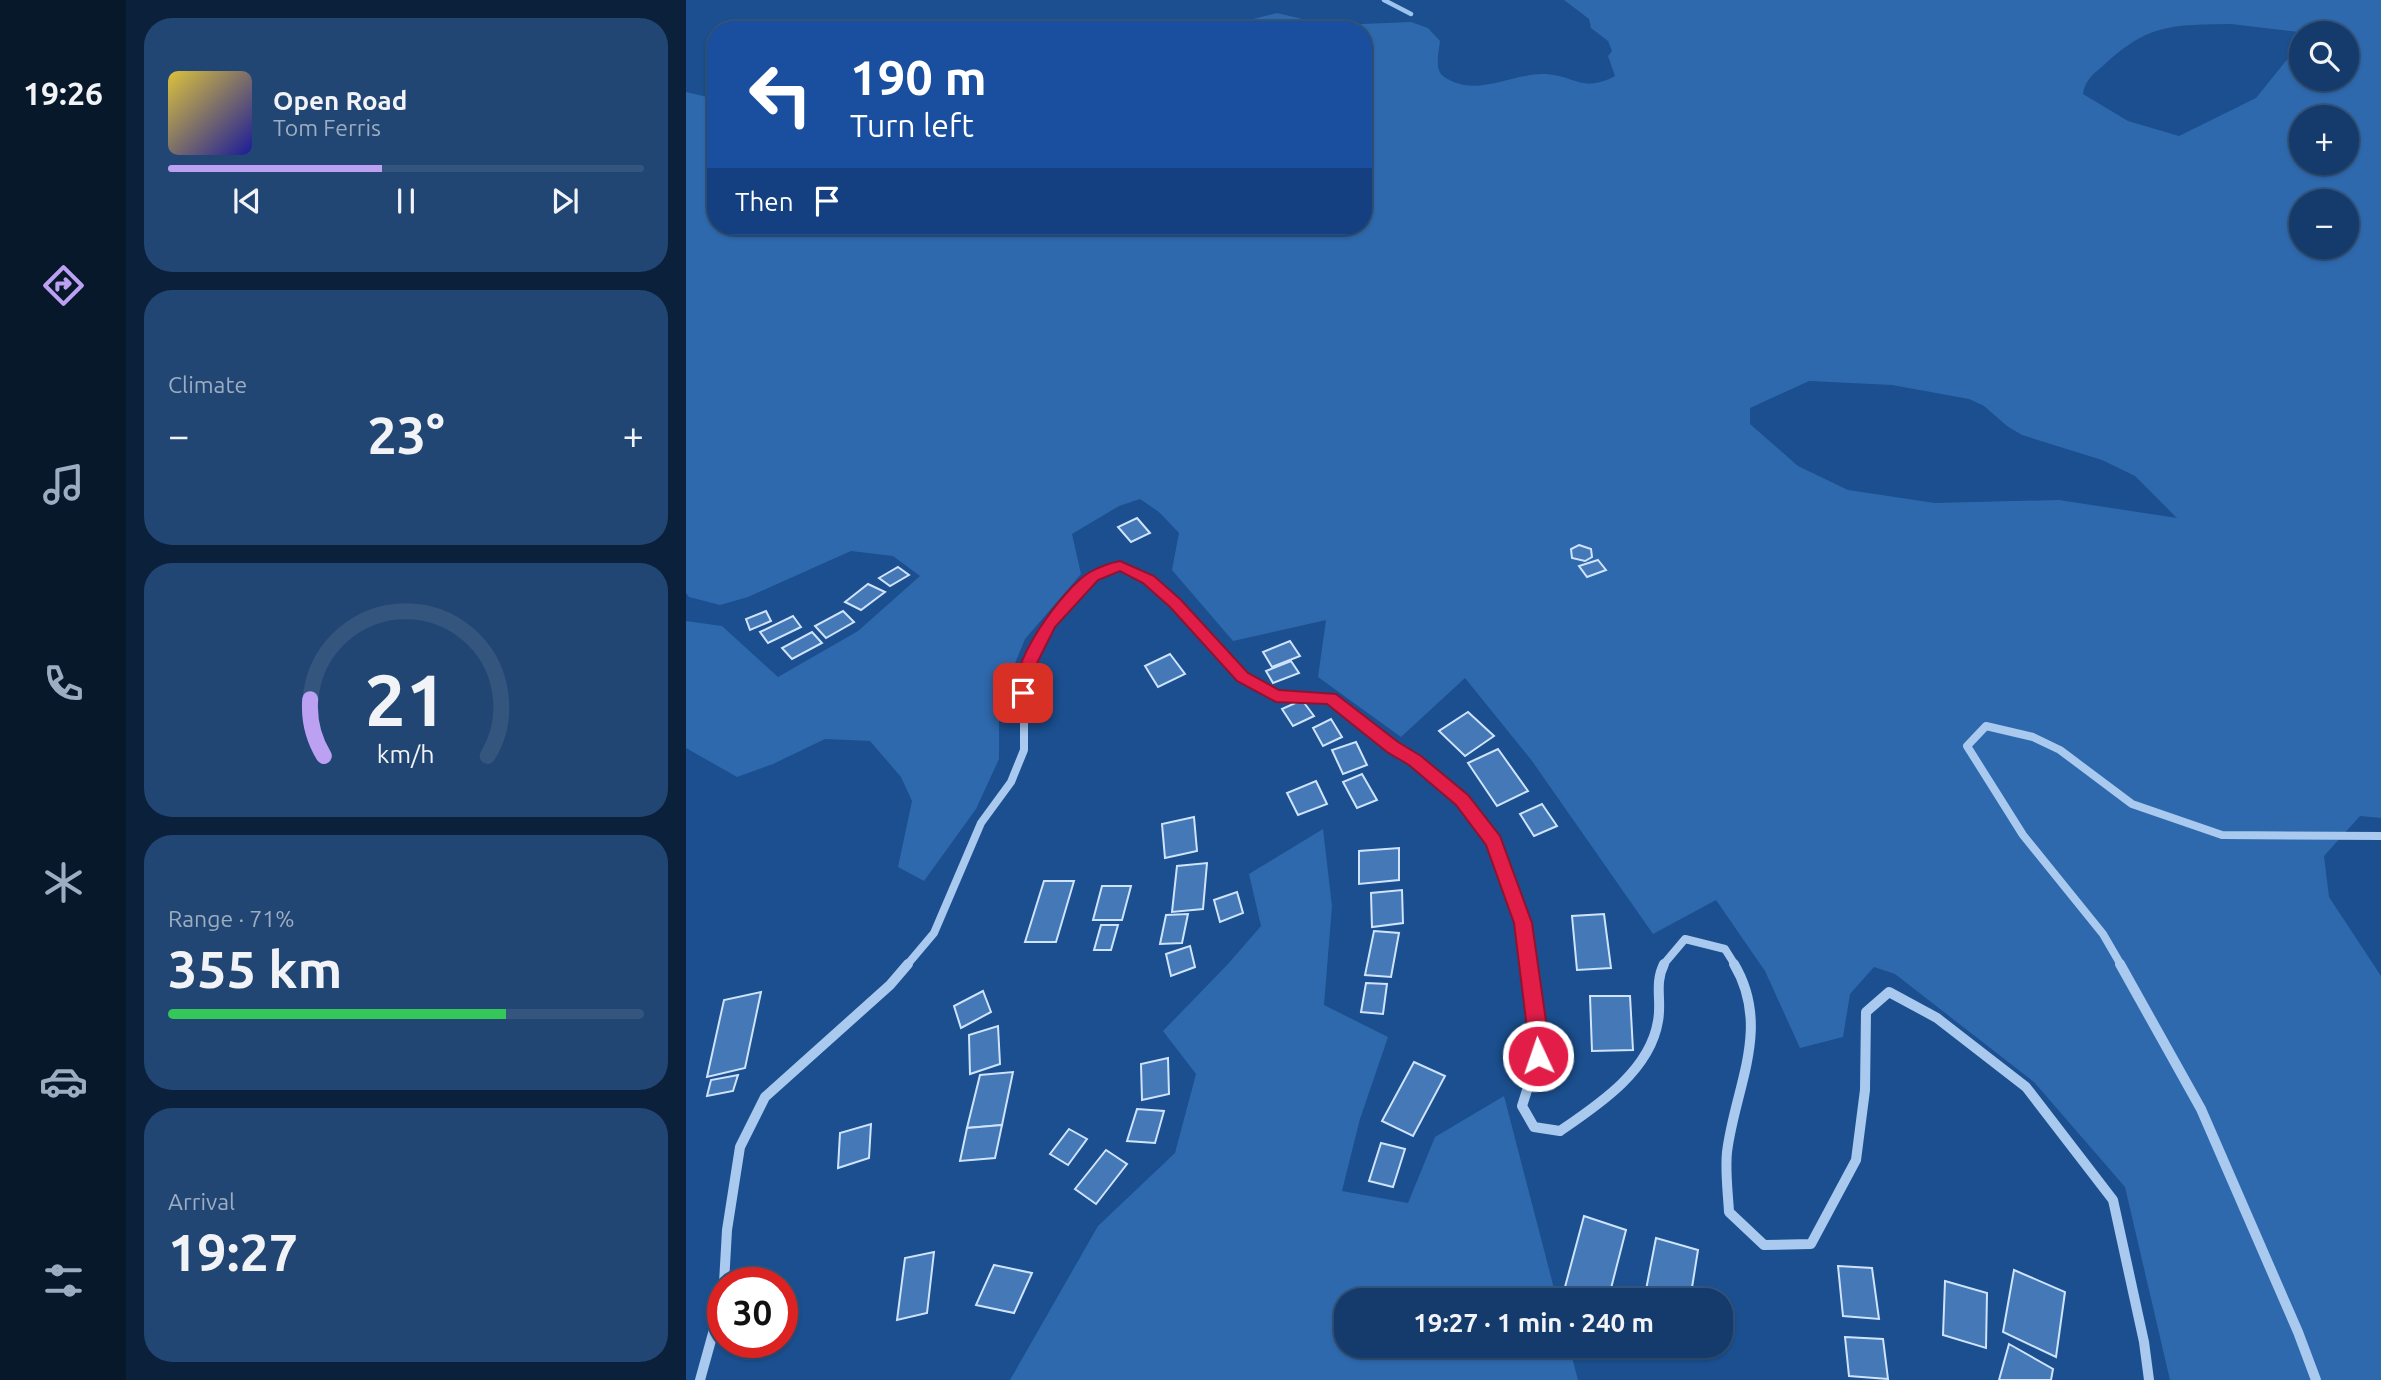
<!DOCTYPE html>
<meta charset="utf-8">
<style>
body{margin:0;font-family:Ubuntu,sans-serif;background:#214673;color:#f1f3f6;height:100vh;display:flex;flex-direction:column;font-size:26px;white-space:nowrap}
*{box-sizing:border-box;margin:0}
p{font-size:23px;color:#9dadc1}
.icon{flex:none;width:38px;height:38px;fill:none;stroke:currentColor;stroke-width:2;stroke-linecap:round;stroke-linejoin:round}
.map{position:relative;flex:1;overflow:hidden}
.side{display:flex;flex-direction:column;gap:18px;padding:18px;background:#0b203b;width:560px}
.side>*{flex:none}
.guide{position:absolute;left:21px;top:21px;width:665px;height:214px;border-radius:28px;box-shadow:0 2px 5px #0004,0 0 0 2px #33557e;background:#1a4fa0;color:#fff;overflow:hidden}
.controls{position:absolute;left:1603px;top:21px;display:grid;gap:14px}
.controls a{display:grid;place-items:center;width:70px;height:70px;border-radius:50%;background:#143b6b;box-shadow:0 2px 5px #0004,0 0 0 2px #33557e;font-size:35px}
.speed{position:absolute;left:21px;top:1267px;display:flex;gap:14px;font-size:35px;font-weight:700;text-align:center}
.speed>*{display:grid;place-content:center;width:91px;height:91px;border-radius:50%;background:#143b6b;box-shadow:0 2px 5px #0004,0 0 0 2px #33557e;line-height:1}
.speed .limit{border:10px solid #d22;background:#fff;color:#111}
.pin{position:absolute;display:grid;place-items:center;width:60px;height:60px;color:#fff;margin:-30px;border-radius:14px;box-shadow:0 4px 10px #0006}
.me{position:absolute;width:77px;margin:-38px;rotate:357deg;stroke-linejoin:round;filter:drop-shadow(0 0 5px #0008)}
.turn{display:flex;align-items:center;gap:24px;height:147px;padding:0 28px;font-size:32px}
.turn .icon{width:91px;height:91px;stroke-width:2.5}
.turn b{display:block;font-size:49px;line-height:60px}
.then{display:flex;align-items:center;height:66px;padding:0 28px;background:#0003;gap:14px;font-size:26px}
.big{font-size:52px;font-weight:600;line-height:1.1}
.side .card{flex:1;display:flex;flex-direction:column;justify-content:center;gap:10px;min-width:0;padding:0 24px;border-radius:28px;background:#214673}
.side .dial{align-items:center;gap:0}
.dial svg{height:182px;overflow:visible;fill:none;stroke:#33557e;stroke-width:7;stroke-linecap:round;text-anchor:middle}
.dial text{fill:#f1f3f6;stroke:none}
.song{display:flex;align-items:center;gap:21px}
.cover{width:84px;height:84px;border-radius:10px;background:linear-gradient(135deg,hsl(50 70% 55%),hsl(240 70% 35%))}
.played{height:7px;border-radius:4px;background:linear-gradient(90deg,#bca0f2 45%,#33557e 45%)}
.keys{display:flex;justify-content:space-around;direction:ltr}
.heat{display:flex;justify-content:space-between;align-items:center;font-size:38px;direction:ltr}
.charge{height:10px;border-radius:5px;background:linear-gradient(90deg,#34c759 71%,#33557e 0)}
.trip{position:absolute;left:648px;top:1288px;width:399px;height:70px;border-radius:28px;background:#143b6b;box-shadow:0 2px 5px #0004,0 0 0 2px #33557e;font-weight:600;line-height:70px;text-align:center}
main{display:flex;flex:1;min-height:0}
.tab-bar{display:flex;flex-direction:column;width:126px;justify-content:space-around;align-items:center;background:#08182b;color:#9dadc1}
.tab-bar .icon{width:49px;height:49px}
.tab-bar .active{color:#bca0f2}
.tab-bar b{font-size:32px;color:#f1f3f6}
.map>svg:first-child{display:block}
.green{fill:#2e69ad;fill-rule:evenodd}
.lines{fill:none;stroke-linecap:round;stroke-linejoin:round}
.stream{stroke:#9cc4f0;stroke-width:4.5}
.building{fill:#4478b7;stroke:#cfe3fa;stroke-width:2}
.street-far2{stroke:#a9c9ee;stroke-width:6}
.street-far1{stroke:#a9c9ee;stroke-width:8}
.street{stroke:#a9c9ee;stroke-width:10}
.route{fill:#e11d48;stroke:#92132f;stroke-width:2}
</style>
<main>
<nav class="tab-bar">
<b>19:26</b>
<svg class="icon active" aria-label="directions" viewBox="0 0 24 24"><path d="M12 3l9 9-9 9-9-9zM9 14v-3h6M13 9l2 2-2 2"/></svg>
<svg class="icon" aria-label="music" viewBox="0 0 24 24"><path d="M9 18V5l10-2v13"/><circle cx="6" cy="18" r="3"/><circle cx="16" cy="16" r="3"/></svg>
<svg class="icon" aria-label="phone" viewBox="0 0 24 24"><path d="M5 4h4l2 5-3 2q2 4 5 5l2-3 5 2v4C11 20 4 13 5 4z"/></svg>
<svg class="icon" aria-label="climate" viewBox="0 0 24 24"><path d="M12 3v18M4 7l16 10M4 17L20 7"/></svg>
<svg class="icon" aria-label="car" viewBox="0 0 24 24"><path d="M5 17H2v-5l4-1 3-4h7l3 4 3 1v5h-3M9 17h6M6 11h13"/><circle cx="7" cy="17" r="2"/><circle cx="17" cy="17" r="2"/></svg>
<svg class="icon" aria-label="filters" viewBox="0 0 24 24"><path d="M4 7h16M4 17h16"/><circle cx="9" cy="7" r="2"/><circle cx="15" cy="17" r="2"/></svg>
</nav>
<section class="side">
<div class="card">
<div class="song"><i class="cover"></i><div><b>Open Road</b><p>Tom Ferris</p></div></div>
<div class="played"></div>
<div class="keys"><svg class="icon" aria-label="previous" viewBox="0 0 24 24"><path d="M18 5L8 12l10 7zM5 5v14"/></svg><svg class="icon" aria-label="pause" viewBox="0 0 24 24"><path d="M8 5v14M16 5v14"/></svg><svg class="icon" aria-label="next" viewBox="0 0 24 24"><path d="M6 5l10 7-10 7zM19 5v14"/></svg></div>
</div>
<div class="card"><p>Climate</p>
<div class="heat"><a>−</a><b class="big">23°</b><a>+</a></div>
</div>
<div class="card dial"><svg viewBox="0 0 100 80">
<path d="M14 69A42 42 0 1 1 86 69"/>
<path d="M14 69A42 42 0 0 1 8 44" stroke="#bca0f2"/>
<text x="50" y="56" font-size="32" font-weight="700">21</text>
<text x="50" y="72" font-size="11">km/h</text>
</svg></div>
<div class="card"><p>Range · 71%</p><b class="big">355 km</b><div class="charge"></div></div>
<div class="card"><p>Arrival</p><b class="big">19:27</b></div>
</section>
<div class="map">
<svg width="1695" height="1380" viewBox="0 0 1695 1380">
<rect width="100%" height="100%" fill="#1b4f8f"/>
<g class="green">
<path d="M 878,0 L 1695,0 L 1695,818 L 1674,816 L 1638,856 L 1643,897 L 1695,976 L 1695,1380 L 1484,1380 L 1439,1187 L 1348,1082 L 1209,974 L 1188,967 L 1164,994 L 1157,1037 L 1114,1048 L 1079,971 L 1030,900 L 967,934 L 846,761 L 779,678 L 715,737 L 632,677 L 640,620 L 547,641 L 486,570 L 493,533 L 473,512 L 454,499 L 433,506 L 386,534 L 395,574 L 339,639 L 313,702 L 313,759 L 290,809 L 238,881 L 212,867 L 226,801 L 215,777 L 184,741 L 139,739 L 87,764 L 51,777 L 0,748 L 0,621 L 36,626 L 92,677 L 172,631 L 234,576 L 207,556 L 165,551 L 62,597 L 34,605 L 3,597 L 0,593 L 0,92 L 30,99 L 30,226 L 677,226 L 677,30 L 524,30 L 591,13 L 629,22 L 676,24 L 725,22 L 742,28 L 754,41 C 753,51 748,69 757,76 C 788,99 824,74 857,74 C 887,74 896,94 929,76 L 922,56 L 926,51 L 922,41 L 905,28 L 903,19 ZM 1545,24 L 1622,33 L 1661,33 L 1661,79 L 1615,79 L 1615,42 L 1570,98 L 1493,136 L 1442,121 L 1397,94 C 1400,78 1407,75 1419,64 C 1464,23 1487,25 1545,24 ZM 1615,117 L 1661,117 L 1661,163 L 1615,163 ZM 1615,201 L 1661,201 L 1661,247 L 1615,247 ZM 1123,381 L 1206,385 L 1283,399 L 1298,406 L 1321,426 L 1336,435 L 1416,460 L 1449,476 L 1491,518 L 1373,500 L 1249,503 L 1162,490 L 1112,466 L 1064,424 L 1064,408 Z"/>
<polygon points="429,23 522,30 372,30"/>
<polygon points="637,829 646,906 638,1005 702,1037 674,1119 656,1191 722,1203 749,1137 818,1096 871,1300 660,1300 660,1346 883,1346 892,1380 324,1380 412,1226 489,1153 510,1074 477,1031 542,964 575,926 563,874"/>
</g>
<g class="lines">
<polyline class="stream" points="698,0 725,14"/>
</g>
<g class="building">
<polygon points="451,518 464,533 445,542 432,527"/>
<polygon points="893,545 905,549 906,557 899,561 886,558 885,549"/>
<polygon points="912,560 920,570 901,577 893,566"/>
<polygon points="212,567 223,575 204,586 193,578"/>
<polygon points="182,584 199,592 175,610 159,602"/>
<polygon points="80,611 85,621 64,630 60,619"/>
<polygon points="157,611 168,622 140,638 129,626"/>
<polygon points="107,616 115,627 82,643 74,632"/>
<polygon points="126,632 136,643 106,659 96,648"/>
<polygon points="604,641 614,656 586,667 577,652"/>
<polygon points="484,654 499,674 472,687 459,666"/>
<polygon points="605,661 613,673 587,683 580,671"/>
<polygon points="616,700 628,716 607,726 596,709"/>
<polygon points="782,712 808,736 779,756 753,731"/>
<polygon points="645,719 656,737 637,746 627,728"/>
<polygon points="670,742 681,765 657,774 646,750"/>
<polygon points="812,749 842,791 811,806 782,763"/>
<polygon points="676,774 691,800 671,808 657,782"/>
<polygon points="630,781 641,804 612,815 601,793"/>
<polygon points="856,804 871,826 848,836 834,814"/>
<polygon points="508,817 511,851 479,858 476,824"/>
<polygon points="713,848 713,880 673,884 673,851"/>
<polygon points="521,863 517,909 486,912 491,866"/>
<polygon points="358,881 388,881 370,942 339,942"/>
<polygon points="416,886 445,886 436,920 407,920"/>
<polygon points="716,890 717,923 686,927 685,893"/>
<polygon points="551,892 557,913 534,922 528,900"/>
<polygon points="502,914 496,943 474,944 480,915"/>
<polygon points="918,914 925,968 891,970 886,916"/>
<polygon points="415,925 432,925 425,950 408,950"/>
<polygon points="688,931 713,933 705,977 679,975"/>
<polygon points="504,946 509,967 485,976 480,954"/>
<polygon points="680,983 701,984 697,1014 675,1012"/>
<polygon points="297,991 305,1012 275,1028 268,1006"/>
<polygon points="75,992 59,1068 21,1077 38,1000"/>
<polygon points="904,996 944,996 947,1050 906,1051"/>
<polygon points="312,1026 314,1064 284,1074 283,1035"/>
<polygon points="482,1058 483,1094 456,1100 455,1064"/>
<polygon points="728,1062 759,1076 727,1136 696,1121"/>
<polygon points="327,1072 316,1125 281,1128 294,1075"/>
<polygon points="52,1075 47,1091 21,1096 25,1080"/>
<polygon points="451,1109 478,1111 469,1143 441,1141"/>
<polygon points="185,1124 183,1158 152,1168 154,1133"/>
<polygon points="316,1125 309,1158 274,1161 281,1128"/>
<polygon points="383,1129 401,1139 382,1165 364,1154"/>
<polygon points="695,1143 719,1149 707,1187 683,1181"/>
<polygon points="420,1150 441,1164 410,1204 389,1189"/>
<polygon points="898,1216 940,1230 922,1300 879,1287"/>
<polygon points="970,1238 1012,1250 1004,1300 958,1300"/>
<polygon points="248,1252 241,1313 211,1320 219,1258"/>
<polygon points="308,1265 346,1273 328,1313 290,1305"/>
<polygon points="1152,1266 1186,1268 1193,1319 1157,1316"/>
<polygon points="1328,1270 1379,1292 1370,1357 1317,1332"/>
<polygon points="1259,1281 1301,1293 1300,1348 1257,1335"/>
<polygon points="1159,1337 1197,1339 1202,1379 1163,1376"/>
<polygon points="1323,1344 1367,1369 1365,1380 1313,1380"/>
</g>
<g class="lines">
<path class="street-far2" d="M 357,635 L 363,624 L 407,576 L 434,566 C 472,584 490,605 518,635"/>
<g class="street-far1">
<polyline points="517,634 556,677 590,695 645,698 776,800 807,841 837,923 843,965"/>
<polyline points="221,965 248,933 295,823 325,782 338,750 338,673 358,634"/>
<polyline points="977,965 999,939 1039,949 1049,965"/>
<polyline points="1435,965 1417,934 1337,835 1281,746 1300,726 1347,737 1374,750 1446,804 1536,835 1695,836"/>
</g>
<g class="street">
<path d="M 842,964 L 852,1056 L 836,1106 L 848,1127 L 874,1131 C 912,1105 964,1071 972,1021 C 976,1001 968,984 978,964"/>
<path d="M 1048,964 C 1086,1028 1049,1087 1041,1152 C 1039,1171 1042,1193 1043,1212 L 1078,1245 L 1125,1244 L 1170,1160 L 1179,1090 L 1180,1012 L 1203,992 L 1251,1018 L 1340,1087 L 1427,1200 L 1458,1342 L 1463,1380"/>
<polyline points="1434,964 1515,1109 1612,1332 1630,1380"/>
<polyline points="38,1283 41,1230 54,1147 79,1097 204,985 222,964"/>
<polyline points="14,1380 37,1297"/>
</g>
</g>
<path class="route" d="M 434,561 L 468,576 L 495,600 L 562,673 L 593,690 L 650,694 L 712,742 L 735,756 L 782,795 L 814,836 L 846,923 L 861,1028 L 862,1056 L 859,1063 L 852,1066 L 845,1063 L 842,1056 L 841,1028 L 828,923 L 800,845 L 770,805 L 723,765 L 701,752 L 641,704 L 590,702 L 551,681 L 484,607 L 457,583 L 434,571 L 412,580 L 369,627 L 346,673 L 345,693 L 337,699 L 332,697 C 318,668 378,587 404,572 C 413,567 424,563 434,561 Z"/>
</svg>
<div class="controls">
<a><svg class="icon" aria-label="search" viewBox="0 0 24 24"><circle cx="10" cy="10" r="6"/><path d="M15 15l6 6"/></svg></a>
<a>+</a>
<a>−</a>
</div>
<div class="speed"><div class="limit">30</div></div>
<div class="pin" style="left:337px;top:693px;background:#d93025"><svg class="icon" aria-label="arrive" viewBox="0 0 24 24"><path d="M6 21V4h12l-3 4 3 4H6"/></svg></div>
<svg class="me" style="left:852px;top:1056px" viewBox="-20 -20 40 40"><circle r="17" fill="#e11d48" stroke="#fff" stroke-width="3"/><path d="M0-11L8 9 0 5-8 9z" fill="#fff"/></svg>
<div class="trip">19:27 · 1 min · 240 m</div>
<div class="guide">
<div class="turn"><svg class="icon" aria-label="left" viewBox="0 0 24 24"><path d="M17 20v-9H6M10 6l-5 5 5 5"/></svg><div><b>190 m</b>Turn left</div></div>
<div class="then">Then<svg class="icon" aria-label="arrive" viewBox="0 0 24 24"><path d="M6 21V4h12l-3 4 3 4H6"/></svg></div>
</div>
</div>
</main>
